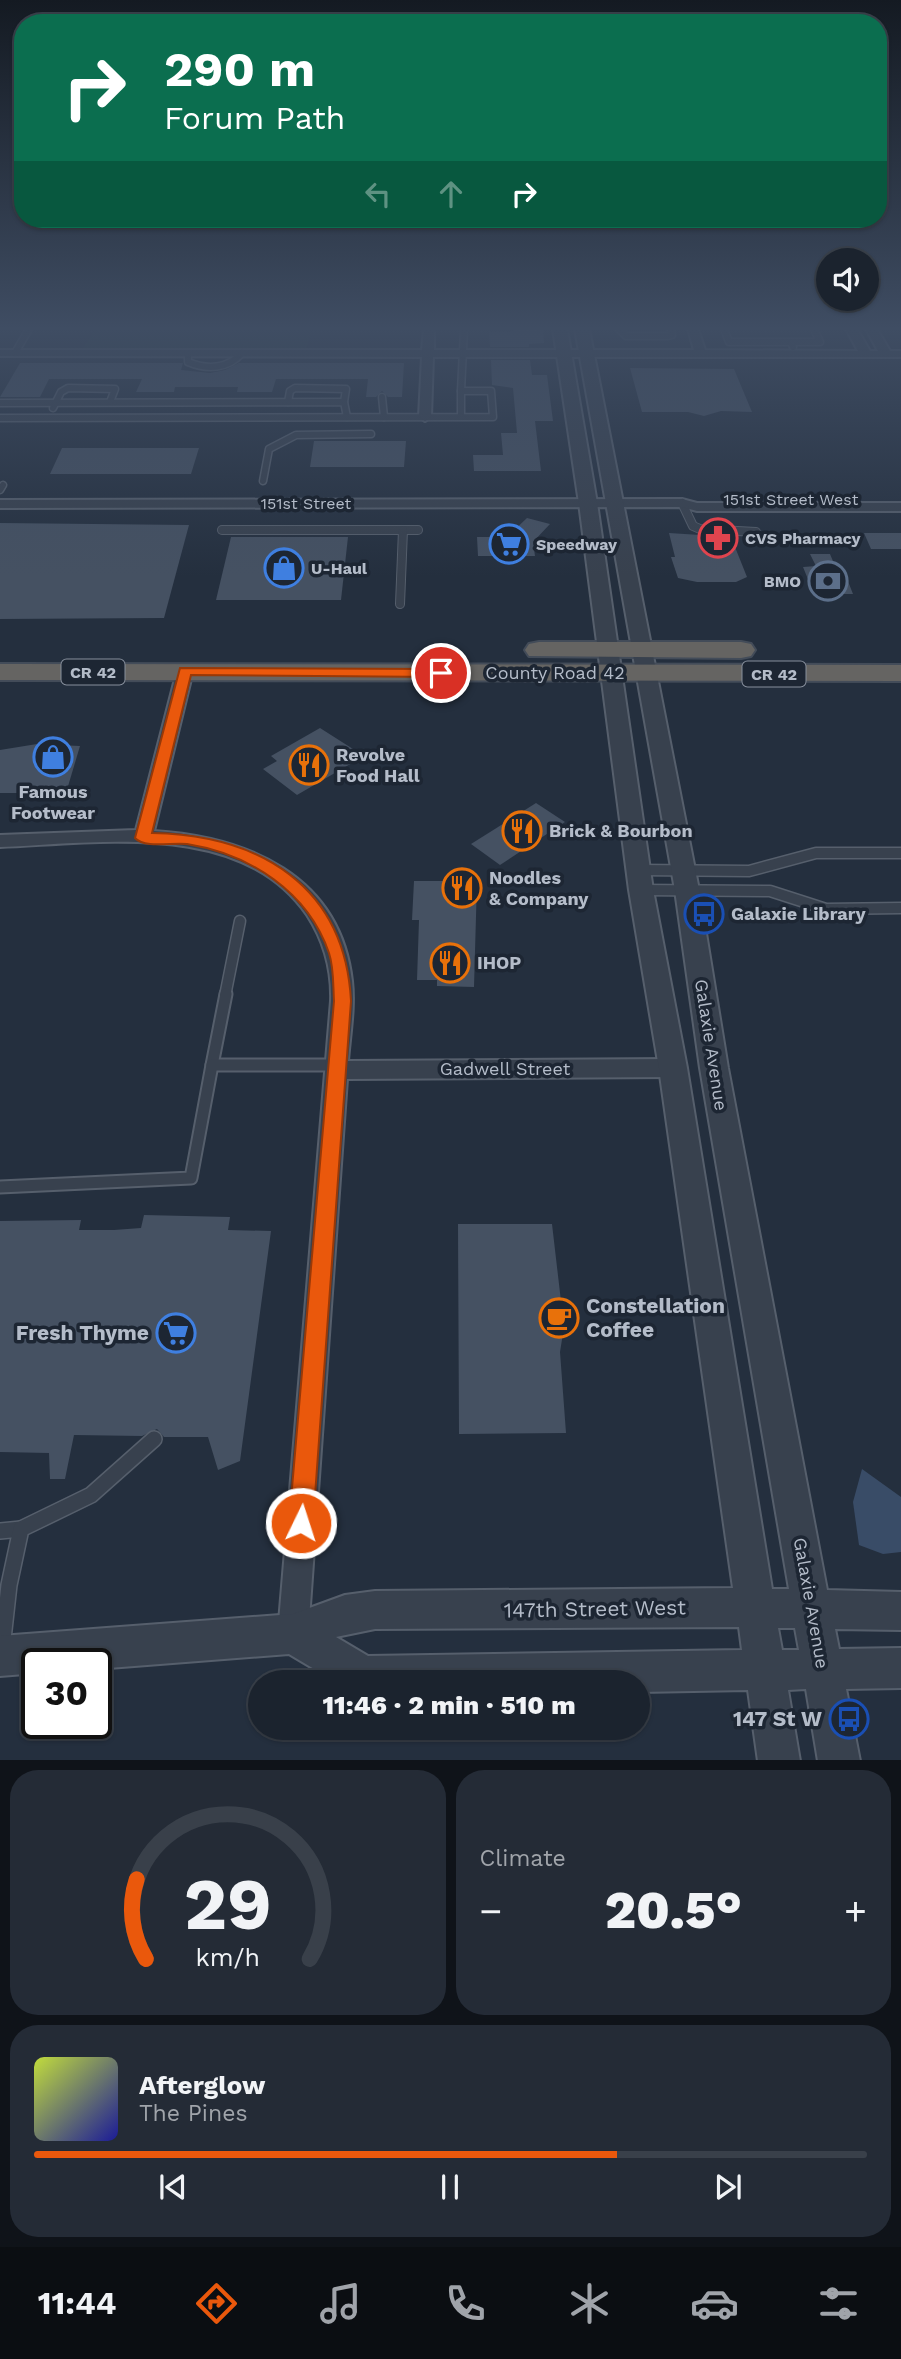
<!DOCTYPE html>
<meta charset="utf-8">
<style>
body{margin:0;font-family:"Work Sans",sans-serif;background:#242b36;color:#f1f3f6;height:100vh;display:flex;flex-direction:column;font-size:26px;white-space:nowrap}
*{box-sizing:border-box;margin:0}
p{font-size:23px;color:#a0a4aa}
.icon{flex:none;width:38px;height:38px;fill:none;stroke:currentColor;stroke-width:2;stroke-linecap:round;stroke-linejoin:round}
.map{position:relative;height:1760px;overflow:hidden}
.drawer{display:flex;flex-direction:column;gap:10px;padding:10px;background:#0f1319;flex:1}
.drawer>*{flex:none}
.top-card{position:absolute;left:14px;top:14px;width:873px;height:214px;border-radius:28px;box-shadow:0 2px 5px #0004,0 0 0 2px #39404a;background:#0b6e4f;color:#fff;overflow:hidden}
.controls{position:absolute;left:816px;top:248px;display:grid;gap:14px}
.controls a{display:grid;place-items:center;width:63px;height:63px;border-radius:50%;background:#1b232e;box-shadow:0 2px 5px #0004,0 0 0 2px #39404a;font-size:35px}
.speed{position:absolute;left:21px;top:1648px;display:flex;gap:14px;font-size:35px;font-weight:700;text-align:center}
.speed>*{display:grid;place-content:center;width:91px;height:91px;border-radius:50%;background:#1b232e;box-shadow:0 2px 5px #0004,0 0 0 2px #39404a;line-height:1}
.speed .limit{border:4px solid #111;border-radius:10px;background:#fff;color:#111}
.pin{position:absolute;display:grid;place-items:center;width:60px;height:60px;color:#fff;margin:-30px;border:4px solid #fff;border-radius:50%;box-shadow:0 2px 7px #0007}
.me{position:absolute;width:77px;margin:-38px;rotate:4deg;stroke-linejoin:round;filter:drop-shadow(0 0 5px #0008)}
.turn{display:flex;align-items:center;gap:24px;height:147px;padding:0 35px;font-size:32px}
.turn .icon{width:91px;height:91px;stroke-width:2.5}
.turn b{display:block;font-size:49px;line-height:60px}
.lanes{display:flex;align-items:center;height:66px;padding:0 35px;background:#0003;justify-content:center;gap:35px;direction:ltr}
.lanes .off{opacity:.35}
.big{font-size:52px;font-weight:800;line-height:1.1}
.drawer .tile{flex:1;display:flex;flex-direction:column;justify-content:center;gap:10px;min-width:0;padding:0 24px;border-radius:28px;background:#242b36}
.drawer .dial{align-items:center;gap:0}
.dial svg{height:182px;overflow:visible;fill:none;stroke:#39404a;stroke-width:7;stroke-linecap:round;text-anchor:middle}
.dial text{fill:#f1f3f6;stroke:none}
.song{display:flex;align-items:center;gap:21px}
.cover{width:84px;height:84px;border-radius:10px;background:linear-gradient(135deg,hsl(70 70% 55%),hsl(240 70% 35%))}
.played{height:7px;border-radius:4px;background:linear-gradient(90deg,#ea580c 70%,#39404a 70%)}
.keys{display:flex;justify-content:space-around;direction:ltr}
.heat{display:flex;justify-content:space-between;align-items:center;font-size:38px;direction:ltr}
.drawer .tiles{flex:1;display:grid;gap:10px;grid-template-columns:1fr 1fr}
.tile:last-child{grid-column:span 2}
.trip{position:absolute;left:248px;top:1670px;width:402px;height:70px;border-radius:35px;background:#1b232e;box-shadow:0 2px 5px #0004,0 0 0 2px #39404a;font-weight:800;line-height:70px;text-align:center}
.tab-bar{display:flex;height:112px;justify-content:space-around;align-items:center;background:#0b0e12;color:#a0a4aa}
.tab-bar .icon{width:49px;height:49px}
.tab-bar .current{color:#ea580c}
.tab-bar b{font-size:32px;color:#f1f3f6}
.map>svg:first-child{display:block}
.green{fill:#263c3f}
.water{fill:#394c67}
.building{fill:#455162}
.lines{fill:none;stroke-linecap:round;stroke-linejoin:round}
.service-far4-casing{stroke:#565f6c;stroke-width:9}
.service-far3-casing{stroke:#565f6c;stroke-width:10}
.service-far2-casing{stroke:#565f6c;stroke-width:13}
.service-far1-casing{stroke:#565f6c;stroke-width:15}
.service-casing{stroke:#565f6c;stroke-width:18}
.minor-casing{stroke:#565f6c;stroke-width:4}
.tertiary-casing{stroke:#565f6c;stroke-width:4}
.trunk-casing{stroke:#434c59;stroke-width:4}
.service-far4{stroke:#38414e;stroke-width:6}
.service-far3{stroke:#38414e;stroke-width:8}
.service-far2{stroke:#38414e;stroke-width:10}
.service-far1{stroke:#38414e;stroke-width:11}
.service{stroke:#38414e;stroke-width:15}
.minor{fill:#38414e;fill-rule:evenodd}
.tertiary{fill:#38414e;fill-rule:evenodd}
.trunk{fill:#656462;fill-rule:evenodd}
.route{fill:#ea580c;stroke:#983908;stroke-width:2}
.labels{text-anchor:middle;stroke-width:7;stroke-linejoin:round;paint-order:stroke}
.far-street-label{font-size:16px;fill:#b4bcc9;stroke:#1d2633}
.far-poi-label{font-size:16px;font-weight:bold;fill:#b4bcc9;stroke:#1d2633;text-anchor:start}
.shield{fill:#1d2633;stroke:#878f9c;stroke-width:2}
.shield-label{font-size:16px;font-weight:bold;fill:#b4bcc9}
.street-label{font-size:18px;fill:#b4bcc9;stroke:#1d2633}
.poi-label{font-size:18px;font-weight:bold;fill:#b4bcc9;stroke:#1d2633;text-anchor:start}
.near-poi-label{font-size:21px;font-weight:bold;fill:#b4bcc9;stroke:#1d2633;text-anchor:end}
.near-street-label{font-size:21px;fill:#b4bcc9;stroke:#1d2633}
</style>
<div class="map">
<svg width="901" height="1761" viewBox="0 0 901 1761">
<rect width="100%" height="100%" fill="#242f3e"/>
<polygon class="green" points="95,329 312,329 306,350 83,349"/>
<polygon class="water" points="862,1469 901,1497 901,1552 883,1554 859,1545 853,1502"/>
<g class="building">
<polygon points="513,329 543,329 544,343 529,344 529,347 490,347 489,332 513,332"/>
<polygon points="491,360 530,360 532,375 547,375 553,421 535,421 541,471 474,471 473,455 503,455 501,433 517,433 513,388 492,385"/>
<polygon points="20,363 183,363 181,370 210,373 225,370 239,363 404,363 402,397 388,397 382,391 376,397 366,397 368,379 276,379 272,392 237,392 238,387 175,387 174,392 136,392 142,379 49,379 40,397 0,397"/>
<polygon points="630,368 734,369 752,412 721,411 704,416 688,412 642,412"/>
<polygon points="314,441 406,441 404,467 310,467"/>
<polygon points="62,448 199,448 191,474 50,474"/>
<polygon points="527,518 550,524 533,542 535,556 478,556 477,537 507,537"/>
<polygon points="0,523 189,525 164,618 0,619"/>
<polygon points="669,533 731,537 747,577 736,582 697,582 678,578 671,557 675,557"/>
<polygon points="864,533 901,533 901,549 871,549"/>
<polygon points="231,537 348,537 341,600 216,600"/>
<polygon points="810,554 830,554 835,566 842,566 853,594 814,594 803,567 816,566"/>
<polygon points="320,728 364,756 297,795 263,769 277,761 271,756"/>
<polygon points="37,744 80,746 66,793 0,793 0,750"/>
<polygon points="536,803 565,822 500,865 471,844"/>
<polygon points="414,881 477,881 474,987 437,986 437,980 417,980 419,920 412,920"/>
<polygon points="144,1215 230,1217 228,1230 271,1231 240,1461 218,1470 208,1437 164,1437 157,1429 142,1436 74,1435 65,1479 50,1479 49,1453 0,1452 0,1221 81,1220 79,1230 114,1230 141,1228"/>
<polygon points="458,1224 552,1224 564,1327 560,1352 566,1433 459,1434"/>
</g>
<g class="lines">
<g class="service-far4-casing">
<g id="service-far4">
<polyline points="619,329 626,336 668,336 672,335 671,329"/>
<polyline points="724,329 729,342 791,342"/>
<polyline points="793,347 791,342 820,342 814,329"/>
<polyline points="15,353 29,329"/>
<path d="M 188,353 L 188,362 C 207,370 228,369 242,353"/>
<polyline points="461,391 464,329"/>
<polyline points="382,397 384,417"/>
<polyline points="288,402 290,391 295,388 346,389 344,402"/>
<polyline points="0,403 344,402 347,417"/>
<polyline points="53,408 61,392 68,388 115,389 110,402"/>
<polyline points="0,418 493,417 491,391 461,391 461,417"/>
<polyline points="263,481 269,449 296,435 371,434"/>
<polyline points="0,490 3,485"/>
</g>
</g>
<g class="service-far3-casing">
<g id="service-far3">
<polyline points="682,503 693,526 700,529 756,532"/>
<polyline points="222,530 418,530"/>
<polyline points="400,604 403,530"/>
</g>
</g>
<g class="service-far2-casing">
<g id="service-far2">
<polyline points="639,870 749,871 816,853 901,853"/>
<polyline points="641,890 770,891 826,909 901,908"/>
<polyline points="225,996 240,921"/>
</g>
</g>
<g class="service-far1-casing">
<g id="service-far1">
<polyline points="212,1065 226,994"/>
<polyline points="0,1187 191,1178 212,1065 336,1065"/>
</g>
</g>
<g class="service-casing">
<g id="service">
<polyline points="0,1531 21,1529"/>
<polyline points="2,1648 9,1585 21,1529 91,1495 154,1439"/>
</g>
</g>
<g class="minor-casing">
<g id="minor">
<polygon points="424,329 434,329 434,350 694,350 688,329 698,329 705,350 858,351 846,329 857,329 870,351 878,351 866,329 877,329 890,351 901,351 901,357 433,357 431,417 425,421 419,417 422,357 0,356 0,350 422,350"/>
<polygon points="682,499 697,503 901,503 901,511 697,511 682,507 0,508 0,500"/>
<path d="M 185,666 L 193,671 L 154,831 C 247,837 340,875 352,981 C 355,1007 350,1035 348,1061 L 673,1059 L 681,1062 L 684,1068 L 681,1074 L 673,1077 L 347,1079 L 308,1634 L 304,1645 L 293,1649 L 282,1645 L 278,1634 L 331,1001 C 332,970 324,941 307,915 C 242,820 101,843 0,847 L 0,835 L 136,830 L 177,671 Z"/>
</g>
</g>
<g class="tertiary-casing">
<path id="tertiary" d="M 553,329 L 567,329 L 597,503 L 653,890 L 687,1068 L 772,1589 L 789,1589 L 700,1068 L 675,890 L 575,329 L 589,329 L 699,890 L 728,1068 L 827,1590 L 901,1592 L 901,1630 L 835,1629 L 839,1649 L 901,1648 L 901,1688 L 846,1689 L 860,1761 L 818,1761 L 806,1689 L 788,1690 L 800,1761 L 758,1761 L 748,1690 L 639,1692 L 639,1682 L 336,1682 L 289,1654 L 96,1669 L 96,1664 L 37,1664 L 37,1673 L 0,1676 L 0,1636 L 293,1614 L 345,1595 L 375,1591 L 733,1588 L 659,1068 L 629,890 L 579,503 ZM 739,1627 L 742,1650 L 368,1656 L 336,1637 L 375,1629 ZM 778,1628 L 795,1628 L 799,1650 L 782,1650 Z"/>
</g>
<g class="trunk-casing">
<g id="trunk">
<polygon points="539,642 741,642 751,644 755,650 751,656 741,658 529,656 525,650 529,644"/>
<polygon points="0,664 901,665 901,681 0,680"/>
</g>
</g>
<use href="#service-far4" class="service-far4"/>
<use href="#service-far3" class="service-far3"/>
<use href="#service-far2" class="service-far2"/>
<use href="#service-far1" class="service-far1"/>
<use href="#service" class="service"/>
<use href="#minor" class="minor"/>
<use href="#tertiary" class="tertiary"/>
<use href="#trunk" class="trunk"/>
</g>
<linearGradient id="sky" x2="0" y2="1"><stop stop-color="#141a22"/><stop offset="0.57" stop-color="#3f4d63"/><stop offset="1" stop-color="#3f4d63" stop-opacity="0"/></linearGradient>
<rect width="901" height="576" fill="url(#sky)"/>
<path class="route" d="M 180,668 L 441,669 L 447,673 L 441,677 L 191,675 L 152,833 C 260,835 345,886 351,1001 L 313,1523 L 310,1532 L 301,1535 L 293,1532 L 289,1523 L 334,1001 C 333,985 334,968 329,953 C 308,892 250,854 187,844 C 173,842 145,849 135,838 Z"/>
<defs>
<g id="pharmacy-ring" transform="scale(2.0125)"><circle r="9.5" fill="#1d2633" stroke="#e0444e" stroke-width="1.5"/><path d="M-2-6h4v4h4v4h-4v4h-4v-4h-4v-4h4Z" fill="#e0444e"/></g>
<g id="supermarket-ring" transform="scale(2.0125)"><circle r="9.5" fill="#1d2633" stroke="#3f7fe0" stroke-width="1.5"/><path d="M-6-5.5h2.5l.6 2H6L4.5 2H-2.5L-4.4-4H-6ZM-1.5 3.2a1.3 1.3 0 1 0 .1 0ZM3 3.2a1.3 1.3 0 1 0 .1 0Z" fill="#3f7fe0"/></g>
<g id="shop-ring" transform="scale(2.0125)"><circle r="9.5" fill="#1d2633" stroke="#3f7fe0" stroke-width="1.5"/><path d="M-5-2.5h2.3a2.7 3.5 0 0 1 5.4 0H5L5.5 6h-11ZM-1.5-2.5h3a1.5 2.3 0 0 0-3 0Z" fill="#3f7fe0"/></g>
<g id="bank-ring" transform="scale(2.0125)"><circle r="9.5" fill="#1d2633" stroke="#5c6f8a" stroke-width="1.5"/><path d="M-6-4H6V4H-6ZM0-2.3a2.3 2.3 0 1 0 0 4.6a2.3 2.3 0 1 0 0-4.6Z" fill="#5c6f8a"/></g>
<g id="restaurant-ring" transform="scale(2.0125)"><circle r="9.5" fill="#1d2633" stroke="#e8710a" stroke-width="1.5"/><path d="M-5-6h1v4h1v-4h1v4h1v-4h1v5L-1.5 .5V6h-2V.5L-5-1ZM5-6V6H3V1.5H1.5Q1.5-4 5-6Z" fill="#e8710a"/></g>
<g id="bus-ring" transform="scale(2.0125)"><circle r="9.5" fill="#1d2633" stroke="#1a4fb4" stroke-width="1.5"/><path d="M-5-6H5V4H4V6H2V4H-2V6H-4V4H-5ZM-3.5-4V0h7V-4ZM-3.5 1.2v1.5H-2V1.2ZM2 1.2v1.5H3.5V1.2Z" fill="#1a4fb4"/></g>
<g id="cafe-ring" transform="scale(2.0125)"><circle r="9.5" fill="#1d2633" stroke="#e8710a" stroke-width="1.5"/><path d="M-5.5-4.5H6V0H3Q3 3.5 0 3.5H-2.5Q-5.5 3.5-5.5 0ZM3-3.2v2h1.7v-2ZM-6 4.5H4V6H-6Z" fill="#e8710a"/></g>
</defs>
<g fill-rule="evenodd">
<use href="#pharmacy-ring" x="718" y="538"/>
<use href="#supermarket-ring" x="509" y="544"/>
<use href="#shop-ring" x="284" y="568"/>
<use href="#bank-ring" x="828" y="581"/>
<use href="#shop-ring" x="53" y="757"/>
<use href="#restaurant-ring" x="309" y="765"/>
<use href="#restaurant-ring" x="522" y="831"/>
<use href="#restaurant-ring" x="462" y="888"/>
<use href="#bus-ring" x="704" y="914"/>
<use href="#restaurant-ring" x="450" y="963"/>
<use href="#cafe-ring" x="559" y="1318"/>
<use href="#supermarket-ring" x="176" y="1333"/>
<use href="#bus-ring" x="849" y="1719"/>
</g>
<g class="labels">
<g class="far-street-label">
<text x="791" y="505">151st Street West</text>
<text x="306" y="509">151st Street</text>
</g>
<g class="far-poi-label">
<text x="745" y="544">CVS Pharmacy</text>
<text x="536" y="550">Speedway</text>
<text x="311" y="574">U-Haul</text>
<text x="801" y="587" text-anchor="end">BMO</text>
</g>
<g class="shield">
<rect x="61.5" y="659.5" width="63" height="25" rx="5"/>
<rect x="742.5" y="661.5" width="63" height="25" rx="5"/>
</g>
<g class="shield-label">
<text x="93" y="678">CR 42</text>
<text x="774" y="680">CR 42</text>
</g>
<g class="street-label">
<text x="555" y="679">County Road 42</text>
<text transform="translate(711 1045) rotate(81)" y="6">Galaxie Avenue</text>
<text x="505" y="1075">Gadwell Street</text>
<text transform="translate(811 1603) rotate(80)" y="6">Galaxie Avenue</text>
</g>
<g class="poi-label">
<text x="336" y="761">Revolve<tspan x="336" dy="21">Food Hall</tspan></text>
<text x="53" y="798" text-anchor="middle">Famous<tspan x="53" dy="21">Footwear</tspan></text>
<text x="549" y="837">Brick &amp; Bourbon</text>
<text x="489" y="884">Noodles<tspan x="489" dy="21">&amp; Company</tspan></text>
<text x="731" y="920">Galaxie Library</text>
<text x="477" y="969">IHOP</text>
</g>
<g class="near-poi-label">
<text x="586" y="1313" text-anchor="start">Constellation<tspan x="586" dy="24">Coffee</tspan></text>
<text x="149" y="1340">Fresh Thyme</text>
<text x="822" y="1726">147 St W</text>
</g>
<g class="near-street-label">
<text transform="translate(595 1609) rotate(-1)" y="7">147th Street West</text>
</g>
</g>
</svg>
<div class="controls">
<a><svg class="icon" aria-label="sound" viewBox="0 0 24 24"><path d="M4 9h4l5-4v14l-5-4H4zM17 9q2 3 0 6"/></svg></a>
</div>
<div class="speed"><div class="limit">30</div></div>
<div class="pin" style="left:441px;top:673px;background:#d93025"><svg class="icon" aria-label="arrive" viewBox="0 0 24 24"><path d="M6 21V4h12l-3 4 3 4H6"/></svg></div>
<svg class="me" style="left:301px;top:1523px" viewBox="-20 -20 40 40"><circle r="17" fill="#ea580c" stroke="#fff" stroke-width="3"/><path d="M0-11L8 9 0 5-8 9z" fill="#fff"/></svg>
<div class="trip">11:46 · 2 min · 510 m</div>
<div class="top-card">
<div class="turn"><svg class="icon" aria-label="right" viewBox="0 0 24 24"><path d="M7 20v-9h11M14 6l5 5-5 5"/></svg><div><b>290 m</b>Forum Path</div></div>
<div class="lanes"><svg class="icon off" aria-label="left" viewBox="0 0 24 24"><path d="M17 20v-9H6M10 6l-5 5 5 5"/></svg><svg class="icon off" aria-label="ahead" viewBox="0 0 24 24"><path d="M12 20V5M6 11l6-6 6 6"/></svg><svg class="icon" aria-label="right" viewBox="0 0 24 24"><path d="M7 20v-9h11M14 6l5 5-5 5"/></svg></div>
</div>
</div>
<section class="drawer">
<div class="tiles">
<div class="tile dial"><svg viewBox="0 0 100 80">
<path d="M14 69A42 42 0 1 1 86 69"/>
<path d="M14 69A42 42 0 0 1 10 34" stroke="#ea580c"/>
<text x="50" y="56" font-size="32" font-weight="700">29</text>
<text x="50" y="72" font-size="11">km/h</text>
</svg></div>
<div class="tile"><p>Climate</p>
<div class="heat"><a>−</a><b class="big">20.5°</b><a>+</a></div>
</div>
<div class="tile">
<div class="song"><i class="cover"></i><div><b>Afterglow</b><p>The Pines</p></div></div>
<div class="played"></div>
<div class="keys"><svg class="icon" aria-label="previous" viewBox="0 0 24 24"><path d="M18 5L8 12l10 7zM5 5v14"/></svg><svg class="icon" aria-label="pause" viewBox="0 0 24 24"><path d="M8 5v14M16 5v14"/></svg><svg class="icon" aria-label="next" viewBox="0 0 24 24"><path d="M6 5l10 7-10 7zM19 5v14"/></svg></div>
</div>
</div>
</section>
<nav class="tab-bar">
<b>11:44</b>
<svg class="icon current" aria-label="directions" viewBox="0 0 24 24"><path d="M12 3l9 9-9 9-9-9zM9 14v-3h6M13 9l2 2-2 2"/></svg>
<svg class="icon" aria-label="music" viewBox="0 0 24 24"><path d="M9 18V5l10-2v13"/><circle cx="6" cy="18" r="3"/><circle cx="16" cy="16" r="3"/></svg>
<svg class="icon" aria-label="phone" viewBox="0 0 24 24"><path d="M5 4h4l2 5-3 2q2 4 5 5l2-3 5 2v4C11 20 4 13 5 4z"/></svg>
<svg class="icon" aria-label="climate" viewBox="0 0 24 24"><path d="M12 3v18M4 7l16 10M4 17L20 7"/></svg>
<svg class="icon" aria-label="car" viewBox="0 0 24 24"><path d="M5 17H2v-5l4-1 3-4h7l3 4 3 1v5h-3M9 17h6M6 11h13"/><circle cx="7" cy="17" r="2"/><circle cx="17" cy="17" r="2"/></svg>
<svg class="icon" aria-label="filters" viewBox="0 0 24 24"><path d="M4 7h16M4 17h16"/><circle cx="9" cy="7" r="2"/><circle cx="15" cy="17" r="2"/></svg>
</nav>
